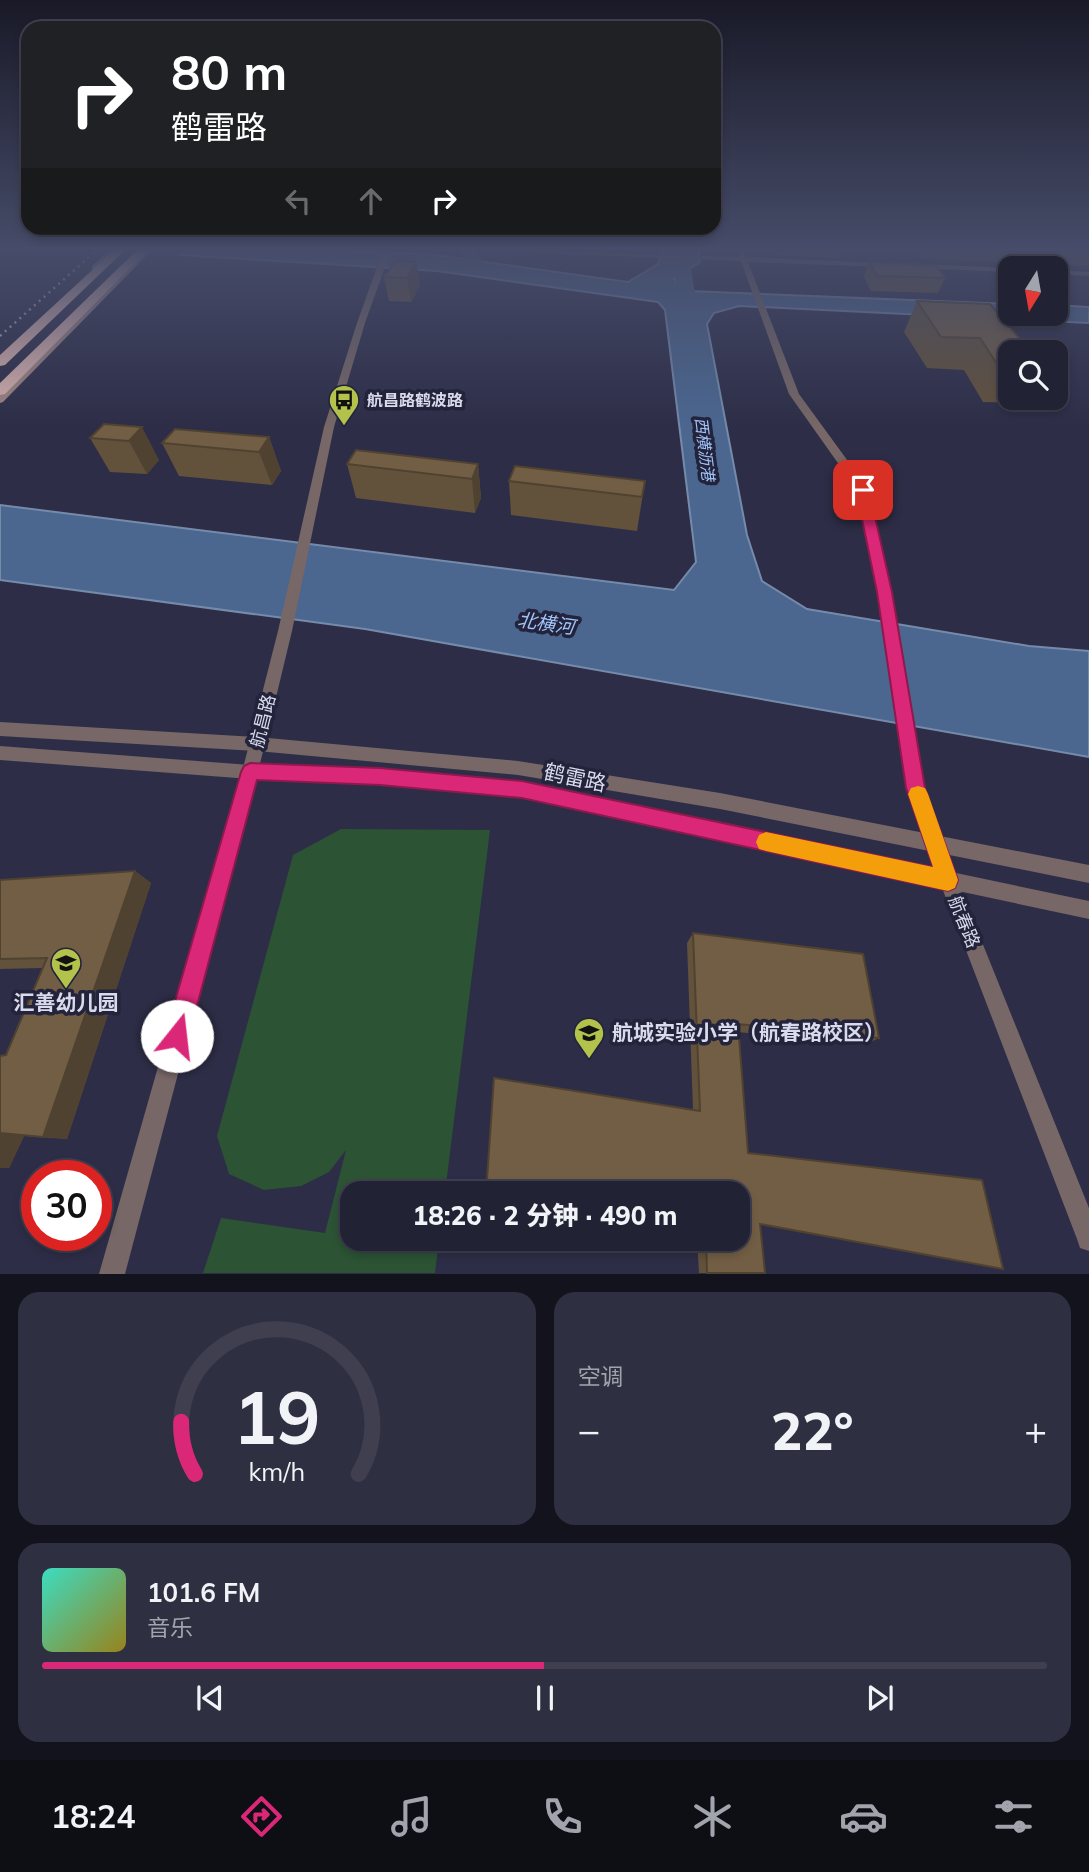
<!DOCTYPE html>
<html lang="zh">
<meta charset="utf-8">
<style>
body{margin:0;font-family:Mulish,"Noto Sans SC",sans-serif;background:#2e2f41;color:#f1f3f6;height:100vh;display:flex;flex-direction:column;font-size:26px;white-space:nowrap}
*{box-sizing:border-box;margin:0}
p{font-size:23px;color:#a2a4ad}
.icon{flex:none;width:38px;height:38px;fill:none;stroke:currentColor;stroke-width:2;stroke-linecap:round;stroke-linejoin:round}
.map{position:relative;height:1274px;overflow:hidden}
.side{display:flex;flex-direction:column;gap:18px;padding:18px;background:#13131d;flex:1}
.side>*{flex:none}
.top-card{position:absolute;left:21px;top:21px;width:700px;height:214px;border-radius:21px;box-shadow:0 4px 10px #0003,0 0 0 2px #3f3f50;background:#202124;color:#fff;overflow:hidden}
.needle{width:46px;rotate:191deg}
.tools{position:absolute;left:998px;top:256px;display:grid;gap:14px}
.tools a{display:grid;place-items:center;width:70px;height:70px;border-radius:14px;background:#222235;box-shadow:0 4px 10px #0003,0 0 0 2px #3f3f50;font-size:35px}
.speed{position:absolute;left:21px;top:1160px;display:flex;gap:14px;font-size:35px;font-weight:700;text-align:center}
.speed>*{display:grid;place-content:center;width:91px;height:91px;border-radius:50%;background:#222235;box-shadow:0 4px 10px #0003,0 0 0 2px #3f3f50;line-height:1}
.speed .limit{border:10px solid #d22;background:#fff;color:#111}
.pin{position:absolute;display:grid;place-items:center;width:60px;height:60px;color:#fff;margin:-30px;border-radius:14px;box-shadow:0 4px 10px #0006}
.me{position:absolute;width:77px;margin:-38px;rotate:16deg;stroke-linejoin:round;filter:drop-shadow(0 0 5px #0008)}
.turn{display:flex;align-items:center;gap:24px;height:147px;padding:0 35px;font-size:32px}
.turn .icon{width:91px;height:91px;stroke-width:2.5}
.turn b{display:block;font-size:49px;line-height:60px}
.lanes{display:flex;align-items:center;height:66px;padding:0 35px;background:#0003;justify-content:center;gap:35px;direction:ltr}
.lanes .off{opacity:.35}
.big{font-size:52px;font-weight:800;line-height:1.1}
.side .widget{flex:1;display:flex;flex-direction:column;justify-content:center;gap:10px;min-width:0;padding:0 24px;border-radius:21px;background:#2e2f41}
.side .dial{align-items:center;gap:0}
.dial svg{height:182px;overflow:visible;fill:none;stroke:#3f3f50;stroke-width:7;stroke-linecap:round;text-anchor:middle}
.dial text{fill:#f1f3f6;stroke:none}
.song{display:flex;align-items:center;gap:21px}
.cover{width:84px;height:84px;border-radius:10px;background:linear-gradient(135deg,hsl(170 70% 55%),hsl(50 70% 35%))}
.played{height:7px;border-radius:4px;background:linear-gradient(90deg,#db2777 50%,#3f3f50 50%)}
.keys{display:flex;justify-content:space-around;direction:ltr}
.heat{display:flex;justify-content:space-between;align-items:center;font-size:38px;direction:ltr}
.side .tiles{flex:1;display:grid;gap:18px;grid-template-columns:1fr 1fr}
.widget:last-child{grid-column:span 2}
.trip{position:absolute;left:340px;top:1181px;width:410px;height:70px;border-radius:21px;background:#222235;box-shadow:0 4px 10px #0003,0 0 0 2px #3f3f50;font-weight:800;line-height:70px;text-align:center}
.tab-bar{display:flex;height:112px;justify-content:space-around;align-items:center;background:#0e0e15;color:#a2a4ad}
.tab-bar .icon{width:49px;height:49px}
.tab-bar .current{color:#db2777}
.tab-bar b{font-size:32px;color:#f1f3f6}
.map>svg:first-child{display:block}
.green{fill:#2b5334}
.water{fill:#4b6790;stroke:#768aab;stroke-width:2}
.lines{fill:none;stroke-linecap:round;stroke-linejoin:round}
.river{fill:#4b6790;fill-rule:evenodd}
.minor{fill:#776766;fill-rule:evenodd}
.tertiary{fill:#776766;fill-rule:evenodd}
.secondary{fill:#9f8683;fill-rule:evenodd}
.motorway{fill:#d9b2ae;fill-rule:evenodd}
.rail{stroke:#a7a7bb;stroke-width:2.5;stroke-dasharray:2 4.5;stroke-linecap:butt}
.wall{fill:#62513b}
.shaded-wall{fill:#504230}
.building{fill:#725e45;stroke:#504230;stroke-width:2}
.route{fill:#db2777;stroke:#8e194d;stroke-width:2}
.slow{fill:#f59e0b}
.labels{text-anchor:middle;stroke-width:7;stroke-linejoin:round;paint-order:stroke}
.far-poi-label{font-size:16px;font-weight:bold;fill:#d9daeb;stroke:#23233c;text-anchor:start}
.far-water-label{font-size:16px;font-style:italic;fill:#a0c4f8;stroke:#23233c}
.street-label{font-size:18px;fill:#d9daeb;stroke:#23233c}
.water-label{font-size:19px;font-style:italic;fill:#a0c4f8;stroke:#23233c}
.near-street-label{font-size:21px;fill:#d9daeb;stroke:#23233c}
.near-poi-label{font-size:21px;font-weight:bold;fill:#d9daeb;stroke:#23233c}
</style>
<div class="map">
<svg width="1089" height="1274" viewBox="0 0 1089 1274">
<rect width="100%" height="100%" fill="#2d2d47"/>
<polygon class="green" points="341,829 490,830 445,1193 352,1194 352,1239 439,1239 435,1273 203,1273 221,1218 325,1233 346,1150 329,1172 301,1186 264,1190 229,1174 217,1136 293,855"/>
<polygon class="water" points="185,250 333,250 435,255 628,282 658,264 662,250 699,250 700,262 674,279 680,287 689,291 1010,304 1010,313 1055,313 1055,305 1089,307 1089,323 739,306 714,313 707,324 747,535 762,581 807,609 1029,646 1089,651 1089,757 365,629 0,580 0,505 674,590 696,562 665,310 658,302 437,271 180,255"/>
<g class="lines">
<g class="river">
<polygon points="459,250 475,250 488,269 486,273 474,273"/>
<polygon points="672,250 688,250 701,331 698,335 684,335 681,331"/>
</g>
<g class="minor">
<polygon points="383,250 391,250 365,323 334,427 292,631 258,772 125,1274 99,1274 242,772 278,631 324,427 357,323"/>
<polygon points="512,250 739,257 736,250 743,250 746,257 885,263 889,265 885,267 748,262 799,394 869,490 891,592 924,788 957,880 1089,1208 1089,1251 1080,1248 1077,1239 939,880 908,788 877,592 857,490 789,394 741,261 515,252"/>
<polygon points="919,264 1010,268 1010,272 916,268 915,266"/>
<polygon points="1055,270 1089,272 1089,276 1055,274"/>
</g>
<g class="tertiary">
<polygon points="0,722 257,737 518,761 720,793 1089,865 1089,883 720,809 518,775 257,751 0,736"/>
<polygon points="0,746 250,765 380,770 522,782 1089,901 1089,919 522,798 380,784 250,779 0,760"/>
</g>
<g class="secondary">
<polygon points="110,250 118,250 98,270 92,270 92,266"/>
<polygon points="144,250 152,250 3,402 0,403 0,394"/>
</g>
<g class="motorway">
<polygon points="114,250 125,250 5,365 0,366 0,355"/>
<polygon points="137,250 148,250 5,394 0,395 0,383"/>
</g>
<polyline class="rail" points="0,336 97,250"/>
</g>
<g class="wall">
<polygon points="773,250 842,250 840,258 775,255"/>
<polygon points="914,250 1010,250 1004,262 921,259"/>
<polygon points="1055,250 1089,250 1089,266 1060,265"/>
<polygon points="416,262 420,286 411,302 389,301 384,277"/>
<polygon points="869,262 945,278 938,293 871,291 864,277"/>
<polygon points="917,301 1010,352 1010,397 1030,397 1026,403 983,402 964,370 927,368 904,332"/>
<polygon points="104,424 159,460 147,474 110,472 90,438"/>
<polygon points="269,437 281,471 272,485 179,476 162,443"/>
<polygon points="347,464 478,464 481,498 475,513 356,498"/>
<polygon points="509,481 645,481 637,531 511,515"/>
<polygon points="135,871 151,883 67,1139 24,1136 9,1168 6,1055 43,968 0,969 0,880"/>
<polygon points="693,933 879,1038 864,1045 738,1032 748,1153 760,1224 765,1273 699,1273 697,1239 737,1239 693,1110 687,943"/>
</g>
<g class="shaded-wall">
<polygon points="416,262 420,286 411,302 407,278"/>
<polygon points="142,427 159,460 147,474 129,441"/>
<polygon points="269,437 281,471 272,485 259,452"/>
<polygon points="478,464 481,498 475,513 472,479"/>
<polygon points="135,871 151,883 67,1139 43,1137"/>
<polygon points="0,1133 24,1136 9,1168 0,1168"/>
</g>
<g class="building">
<polygon points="395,261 416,262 407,278 384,277"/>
<polygon points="869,262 935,265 945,278 877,276"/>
<polygon points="917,301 990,304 1031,352 1010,352 1010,370 1001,370 980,338 941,337"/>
<polygon points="104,424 142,427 129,441 90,438"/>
<polygon points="175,429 269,437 259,452 162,443"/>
<polygon points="356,450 478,464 472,479 347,464"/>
<polygon points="515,466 645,481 642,497 509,481"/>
<polygon points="135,871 43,1137 0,1133 0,1056 6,1055 47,958 0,959 0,880"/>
<polygon points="693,933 863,954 879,1038 738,1024 748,1153 982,1180 1003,1269 760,1224 765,1273 707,1273 706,1239 737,1239 737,1194 486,1194 494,1078 700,1111"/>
</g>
<linearGradient id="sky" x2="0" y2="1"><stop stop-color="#191927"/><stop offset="0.58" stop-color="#464c69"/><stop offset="1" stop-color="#464c69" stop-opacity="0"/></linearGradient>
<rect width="1089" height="428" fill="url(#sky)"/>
<polygon class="route" points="863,486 869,490 892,592 925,788 958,880 955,888 948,891 522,798 380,785 257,780 189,1036 186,1044 177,1048 169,1044 165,1036 241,772 244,766 250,763 380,768 522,781 933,867 906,788 877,592 856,490"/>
<polygon class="slow" points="918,786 925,788 928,794 958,880 955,888 948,891 766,851 759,849 756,842 759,835 766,832 933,867 908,794 911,788"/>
<defs>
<g id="bus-pin" transform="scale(1.575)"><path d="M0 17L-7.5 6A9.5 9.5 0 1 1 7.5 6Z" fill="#b3c24b" stroke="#23233c"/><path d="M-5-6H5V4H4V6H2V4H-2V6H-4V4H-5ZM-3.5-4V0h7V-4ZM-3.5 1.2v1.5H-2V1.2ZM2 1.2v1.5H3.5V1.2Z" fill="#111"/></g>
<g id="school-pin" transform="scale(1.575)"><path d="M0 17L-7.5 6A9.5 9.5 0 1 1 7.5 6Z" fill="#b3c24b" stroke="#23233c"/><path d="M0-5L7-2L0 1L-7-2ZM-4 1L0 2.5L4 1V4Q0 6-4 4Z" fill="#111"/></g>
</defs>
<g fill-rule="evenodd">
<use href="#bus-pin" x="344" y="400"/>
<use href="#school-pin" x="66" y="963"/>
<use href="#school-pin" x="589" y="1033"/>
</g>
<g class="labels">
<g class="far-poi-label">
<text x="367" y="406">航昌路鹤波路</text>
</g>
<g class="far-water-label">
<text transform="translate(705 449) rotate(83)" y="6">西横沥港</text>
</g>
<g class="street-label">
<text transform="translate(263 721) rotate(-76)" y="6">航昌路</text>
<text transform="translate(964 922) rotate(68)" y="6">航春路</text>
</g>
<g class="water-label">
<text transform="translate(546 623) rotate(8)" y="7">北横河</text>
</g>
<g class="near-street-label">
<text transform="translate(575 778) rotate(12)" y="7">鹤雷路</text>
</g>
<g class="near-poi-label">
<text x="66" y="1010">汇善幼儿园</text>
<text x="612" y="1040" text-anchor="start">航城实验小学（航春路校区）</text>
</g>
</g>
</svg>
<div class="tools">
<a><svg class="needle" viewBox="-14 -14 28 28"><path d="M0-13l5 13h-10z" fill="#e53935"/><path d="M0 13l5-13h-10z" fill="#a2a4ad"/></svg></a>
<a><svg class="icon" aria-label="search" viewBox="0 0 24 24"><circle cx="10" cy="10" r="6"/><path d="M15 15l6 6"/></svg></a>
</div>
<div class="speed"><div class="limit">30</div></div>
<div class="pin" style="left:863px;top:490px;background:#d93025"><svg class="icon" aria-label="arrive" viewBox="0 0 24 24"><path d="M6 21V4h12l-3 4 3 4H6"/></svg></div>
<svg class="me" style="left:177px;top:1036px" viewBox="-20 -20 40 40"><circle r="19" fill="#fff"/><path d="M0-13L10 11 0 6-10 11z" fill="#db2777"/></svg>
<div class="trip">18:26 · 2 分钟 · 490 m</div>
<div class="top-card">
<div class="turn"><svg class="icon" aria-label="right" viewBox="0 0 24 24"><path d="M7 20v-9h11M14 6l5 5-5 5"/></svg><div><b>80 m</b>鹤雷路</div></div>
<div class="lanes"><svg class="icon off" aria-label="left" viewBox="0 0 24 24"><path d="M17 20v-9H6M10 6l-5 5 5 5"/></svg><svg class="icon off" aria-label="ahead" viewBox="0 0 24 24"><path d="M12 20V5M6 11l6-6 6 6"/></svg><svg class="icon" aria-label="right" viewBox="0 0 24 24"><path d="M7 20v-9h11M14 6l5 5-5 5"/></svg></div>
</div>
</div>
<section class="side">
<div class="tiles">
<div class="widget dial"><svg viewBox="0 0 100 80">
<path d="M14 69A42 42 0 1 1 86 69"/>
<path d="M14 69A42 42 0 0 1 8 46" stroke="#db2777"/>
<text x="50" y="56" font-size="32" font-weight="700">19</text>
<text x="50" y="72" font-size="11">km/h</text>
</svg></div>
<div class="widget"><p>空调</p>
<div class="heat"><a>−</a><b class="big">22°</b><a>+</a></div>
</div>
<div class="widget">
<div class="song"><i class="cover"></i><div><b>101.6 FM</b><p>音乐</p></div></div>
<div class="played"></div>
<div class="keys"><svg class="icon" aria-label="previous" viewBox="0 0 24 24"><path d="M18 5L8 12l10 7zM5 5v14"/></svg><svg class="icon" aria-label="pause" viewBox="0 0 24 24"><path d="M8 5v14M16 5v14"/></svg><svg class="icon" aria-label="next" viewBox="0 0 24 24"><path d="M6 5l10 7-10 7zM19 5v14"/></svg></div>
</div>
</div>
</section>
<nav class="tab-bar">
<b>18:24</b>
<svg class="icon current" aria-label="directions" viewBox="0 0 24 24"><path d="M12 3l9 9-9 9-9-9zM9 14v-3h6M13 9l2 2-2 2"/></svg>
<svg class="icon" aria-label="music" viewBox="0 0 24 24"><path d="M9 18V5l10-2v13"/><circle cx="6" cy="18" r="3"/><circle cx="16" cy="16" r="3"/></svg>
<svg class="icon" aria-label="phone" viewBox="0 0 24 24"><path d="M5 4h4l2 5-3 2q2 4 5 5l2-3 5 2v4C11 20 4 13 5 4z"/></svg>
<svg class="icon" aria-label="climate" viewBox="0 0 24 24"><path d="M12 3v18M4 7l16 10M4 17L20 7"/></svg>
<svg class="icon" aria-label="car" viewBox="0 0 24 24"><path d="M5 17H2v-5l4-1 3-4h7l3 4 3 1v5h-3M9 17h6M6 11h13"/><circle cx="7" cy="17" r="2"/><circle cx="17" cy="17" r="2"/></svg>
<svg class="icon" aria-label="filters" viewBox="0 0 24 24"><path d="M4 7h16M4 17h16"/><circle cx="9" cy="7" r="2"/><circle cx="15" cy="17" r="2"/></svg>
</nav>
